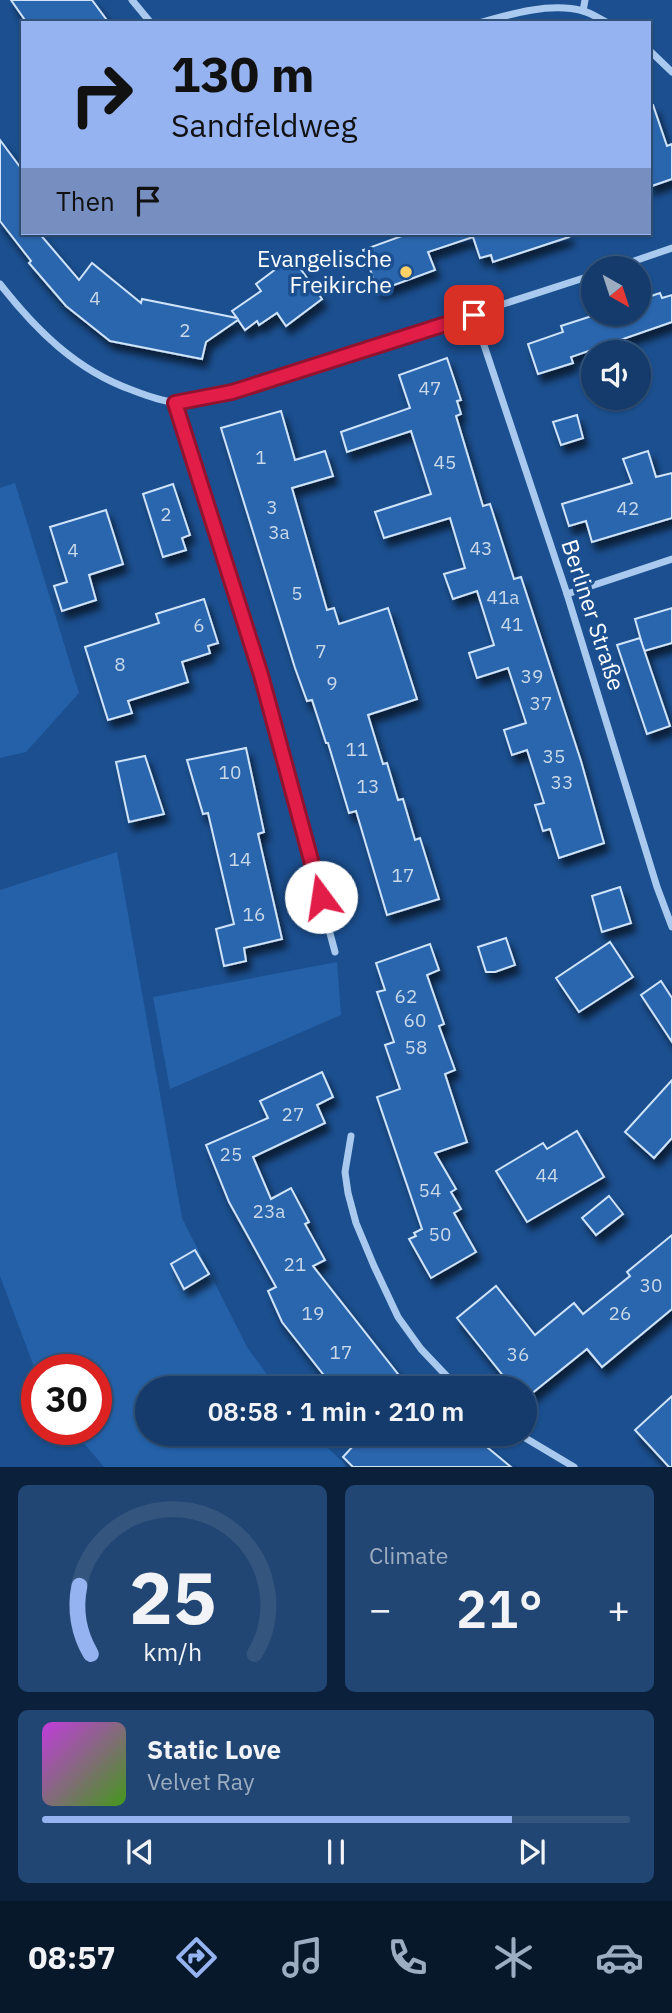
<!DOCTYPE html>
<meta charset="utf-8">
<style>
body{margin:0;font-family:"IBM Plex Sans",sans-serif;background:#214673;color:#f1f3f6;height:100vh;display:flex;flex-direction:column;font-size:26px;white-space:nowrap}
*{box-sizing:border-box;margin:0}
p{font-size:23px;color:#9dadc1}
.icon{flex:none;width:38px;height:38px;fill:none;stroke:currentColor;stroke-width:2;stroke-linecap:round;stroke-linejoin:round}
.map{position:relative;height:1467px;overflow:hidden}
.sheet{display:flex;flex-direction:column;gap:18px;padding:18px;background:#0b203b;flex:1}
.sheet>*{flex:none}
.hud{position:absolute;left:21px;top:21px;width:630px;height:214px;border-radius:0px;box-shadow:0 2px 5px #0004,0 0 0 2px #33557e;background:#95b2f1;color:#111;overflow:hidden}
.needle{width:46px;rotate:141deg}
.buttons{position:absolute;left:581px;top:256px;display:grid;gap:14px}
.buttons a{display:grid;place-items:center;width:70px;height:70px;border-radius:50%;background:#143b6b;box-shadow:0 2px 5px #0004,0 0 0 2px #33557e;font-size:35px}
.speed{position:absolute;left:21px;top:1354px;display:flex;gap:14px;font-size:35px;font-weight:700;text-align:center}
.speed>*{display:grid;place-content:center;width:91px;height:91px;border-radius:50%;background:#143b6b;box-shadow:0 2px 5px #0004,0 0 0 2px #33557e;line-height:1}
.speed .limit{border:10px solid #d22;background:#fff;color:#111}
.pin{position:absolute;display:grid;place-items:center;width:60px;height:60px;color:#fff;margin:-30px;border-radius:14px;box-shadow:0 4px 10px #0006}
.me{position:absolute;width:77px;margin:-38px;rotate:346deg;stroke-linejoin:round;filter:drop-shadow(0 0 5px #0008)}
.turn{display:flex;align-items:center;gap:24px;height:147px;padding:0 35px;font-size:32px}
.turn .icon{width:91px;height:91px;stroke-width:2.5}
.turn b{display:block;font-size:49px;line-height:60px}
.then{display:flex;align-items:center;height:66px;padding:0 35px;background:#0003;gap:14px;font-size:26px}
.big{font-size:52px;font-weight:600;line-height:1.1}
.sheet .tile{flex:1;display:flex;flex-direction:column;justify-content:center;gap:10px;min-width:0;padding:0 24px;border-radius:10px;background:#214673}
.sheet .dial{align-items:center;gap:0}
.dial svg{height:182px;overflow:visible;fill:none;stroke:#33557e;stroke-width:7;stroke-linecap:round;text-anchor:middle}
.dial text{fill:#f1f3f6;stroke:none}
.song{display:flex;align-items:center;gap:21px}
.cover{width:84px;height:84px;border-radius:10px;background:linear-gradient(135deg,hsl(290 70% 55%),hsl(100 70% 35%))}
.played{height:7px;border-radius:4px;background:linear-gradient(90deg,#95b2f1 80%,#33557e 80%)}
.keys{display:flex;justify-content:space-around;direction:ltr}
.heat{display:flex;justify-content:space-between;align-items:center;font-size:38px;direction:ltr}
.sheet .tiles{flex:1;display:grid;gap:18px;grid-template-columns:1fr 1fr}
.tile:last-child{grid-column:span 2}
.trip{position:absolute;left:135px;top:1376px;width:402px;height:70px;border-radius:35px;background:#143b6b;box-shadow:0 2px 5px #0004,0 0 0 2px #33557e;font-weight:600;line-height:70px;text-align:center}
.menu{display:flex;height:112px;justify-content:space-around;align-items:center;background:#08182b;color:#9dadc1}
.menu .icon{width:49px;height:49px}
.menu .current{color:#95b2f1}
.menu b{font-size:32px;color:#f1f3f6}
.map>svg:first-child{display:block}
.green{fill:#2461a8}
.building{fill:#2a66ad;stroke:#cfe3fa;stroke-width:2;filter:url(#shadow)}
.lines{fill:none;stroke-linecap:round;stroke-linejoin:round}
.street{stroke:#a9c9ee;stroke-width:7}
.route-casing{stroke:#92132f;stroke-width:18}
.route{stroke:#e11d48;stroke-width:12}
.poi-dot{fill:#ffd166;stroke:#1b4f8f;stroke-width:2.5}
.labels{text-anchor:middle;stroke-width:7;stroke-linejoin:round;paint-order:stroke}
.number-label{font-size:19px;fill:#cad9ea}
.poi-label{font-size:23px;fill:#fff;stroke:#1b4f8f;text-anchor:end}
.street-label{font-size:23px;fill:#fff;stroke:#1b4f8f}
</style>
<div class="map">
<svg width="672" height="1467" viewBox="0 0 672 1467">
<defs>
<filter id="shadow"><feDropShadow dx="4.5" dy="8" stdDeviation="3.5" flood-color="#0009"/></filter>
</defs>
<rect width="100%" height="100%" fill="#1b4f8f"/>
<g class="green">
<polygon points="15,483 79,693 26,752 0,758 0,488"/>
<polygon points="117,852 182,1218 247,1347 277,1388 147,1388 147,1433 312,1433 348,1467 104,1467 73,1430 96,1430 96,1370 37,1370 37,1375 0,1276 0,890"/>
<polygon points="337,962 341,1015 170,1089 153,997"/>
</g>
<g class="building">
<polygon points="11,0 92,0 109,23 27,23"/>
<polygon points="649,105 653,105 667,146 672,144 672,179 649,187"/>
<polygon points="0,140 23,171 23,233 39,233 79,280 92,263 141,303 142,299 237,318 232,311 261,291 256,284 292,257 322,299 286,326 277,313 259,325 257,321 245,330 238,320 206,342 202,359 110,341 66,306 29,263 31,261 0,221"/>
<polygon points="410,233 568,233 569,237 493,262 491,255 480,258 473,237 428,252 435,270 378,291 363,250"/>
<polygon points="660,293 662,298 672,295 672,322 571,357 573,363 538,374 528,344 563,332 561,326 601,313 639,313 639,300"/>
<polygon points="447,358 461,400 457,401 461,414 456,416 483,506 490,504 514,579 521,577 581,761 604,843 559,858 550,829 543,831 535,805 544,803 527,750 512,755 504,730 526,723 508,668 477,678 469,653 494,645 477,591 453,599 444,574 465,568 450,518 384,538 375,512 431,494 411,431 347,452 341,432 410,408 399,375"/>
<polygon points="281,411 295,460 325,451 333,476 292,488 327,610 334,608 339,624 388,608 417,699 368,715 383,764 387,763 398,800 403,799 415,840 420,838 439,899 387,915 356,811 349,813 328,743 326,743 312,700 307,701 295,668 221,428"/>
<polygon points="577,415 583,438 561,445 553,422"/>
<polygon points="648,451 656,477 672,473 672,518 592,542 586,521 569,526 562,504 632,483 623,459"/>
<polygon points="173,484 190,535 182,538 186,550 163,557 143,494"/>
<polygon points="106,510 123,564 89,575 96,600 62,611 54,586 67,582 50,527"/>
<polygon points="204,599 218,643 208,646 210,653 182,662 188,682 128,701 132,713 108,720 85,647 159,623 156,614"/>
<polygon points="672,608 672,643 644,651 635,619"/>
<polygon points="640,638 670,726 647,734 617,645"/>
<polygon points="246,748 264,832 258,834 282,939 244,948 246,961 224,966 216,929 234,924 208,813 203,814 187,760"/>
<polygon points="145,756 164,814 129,822 116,762"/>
<polygon points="620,887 631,923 602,932 592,896"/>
<polygon points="506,938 515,965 495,972 486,972 478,947"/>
<polygon points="610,942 633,977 579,1012 556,978"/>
<polygon points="430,944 439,970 427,975 444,1024 439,1026 455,1070 445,1074 467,1142 435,1153 456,1189 451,1192 461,1209 454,1213 476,1252 431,1278 409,1239 416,1236 414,1233 422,1229 377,1097 400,1089 385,1045 394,1042 377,992 385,990 376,963"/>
<polygon points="661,981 672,998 672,1042 641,995"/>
<polygon points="322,1072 333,1097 317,1105 325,1123 253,1157 271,1199 291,1188 309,1222 305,1224 325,1260 313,1266 409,1388 334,1388 282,1322 268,1291 276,1287 229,1202 206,1145 268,1118 260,1101"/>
<polygon points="672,1080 672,1138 654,1158 625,1132"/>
<polygon points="577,1131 604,1177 527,1222 496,1171 543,1143 547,1149"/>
<polygon points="609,1196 623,1214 596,1235 582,1218"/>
<polygon points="672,1235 672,1309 602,1367 587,1349 525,1399 525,1388 513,1388 457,1318 496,1286 535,1335 574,1303 583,1314 630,1276 627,1272"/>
<polygon points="195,1250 209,1274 184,1289 171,1264"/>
<polygon points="672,1396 672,1467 669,1467 635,1430"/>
<polygon points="365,1433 470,1433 511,1467 353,1467 343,1457"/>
</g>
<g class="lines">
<g class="street">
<polyline points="132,0 151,23"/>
<polyline points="583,11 585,0"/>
<path d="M 479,23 C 510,14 551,2 583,11 C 591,13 600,19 608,23"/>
<polyline points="649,50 672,72"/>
<polyline points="614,268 672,248"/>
<path d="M 0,284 C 36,330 76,370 132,390 C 145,395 160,401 174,402 C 192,404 214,396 232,392 L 593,275"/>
<polyline points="474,315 567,594 657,887 672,927"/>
<polyline points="175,403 261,675 335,952"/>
<polyline points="567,594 672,559"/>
<polyline points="351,1136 345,1172 348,1193 356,1223 374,1266 398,1317 421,1349 458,1388"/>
<polyline points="517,1433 574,1467"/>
</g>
</g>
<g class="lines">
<g class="route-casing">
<polyline id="route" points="321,897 261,675 175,403 232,392 474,315"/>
</g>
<use href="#route" class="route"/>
</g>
<circle class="poi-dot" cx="406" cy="272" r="7"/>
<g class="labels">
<g class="number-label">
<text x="95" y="305">4</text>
<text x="185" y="337">2</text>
<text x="430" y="395">47</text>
<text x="261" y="464">1</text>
<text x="445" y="469">45</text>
<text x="272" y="514">3</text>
<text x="628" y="515">42</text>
<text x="166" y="521">2</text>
<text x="279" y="539">3a</text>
<text x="481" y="555">43</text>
<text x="73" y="557">4</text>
<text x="297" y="600">5</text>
<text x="503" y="604">41a</text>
<text x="512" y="631">41</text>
<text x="199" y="632">6</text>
<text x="321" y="658">7</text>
<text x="120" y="671">8</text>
<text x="532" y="683">39</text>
<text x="332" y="690">9</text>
<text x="541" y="710">37</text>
<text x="357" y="756">11</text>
<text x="554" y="763">35</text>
<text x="230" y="779">10</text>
<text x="562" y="789">33</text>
<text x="368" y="793">13</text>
<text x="240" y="866">14</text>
<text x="403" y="882">17</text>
<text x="254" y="921">16</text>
<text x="406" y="1003">62</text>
<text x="415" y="1027">60</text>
<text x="416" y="1054">58</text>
<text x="293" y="1121">27</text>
<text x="231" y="1161">25</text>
<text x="547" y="1182">44</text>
<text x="430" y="1197">54</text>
<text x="269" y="1218">23a</text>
<text x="440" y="1241">50</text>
<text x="295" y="1271">21</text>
<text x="651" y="1292">30</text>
<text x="313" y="1320">19</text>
<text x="620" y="1320">26</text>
<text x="341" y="1359">17</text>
<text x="518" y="1361">36</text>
</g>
<g class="poi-label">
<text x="392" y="267">Evangelische<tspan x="392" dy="26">Freikirche</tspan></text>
</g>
<g class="street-label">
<text transform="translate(593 615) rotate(72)" y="8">Berliner Straße</text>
</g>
</g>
</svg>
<div class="buttons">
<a><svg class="needle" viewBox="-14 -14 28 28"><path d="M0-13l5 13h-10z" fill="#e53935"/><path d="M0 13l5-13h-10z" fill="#9dadc1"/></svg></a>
<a><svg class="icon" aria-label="sound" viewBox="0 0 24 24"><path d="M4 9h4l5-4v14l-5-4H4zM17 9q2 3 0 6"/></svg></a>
</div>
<div class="speed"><div class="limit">30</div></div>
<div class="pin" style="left:474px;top:315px;background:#d93025"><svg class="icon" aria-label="arrive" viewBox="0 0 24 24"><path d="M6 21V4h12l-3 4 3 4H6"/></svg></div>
<svg class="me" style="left:321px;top:897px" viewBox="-20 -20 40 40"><circle r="19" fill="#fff"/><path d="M0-13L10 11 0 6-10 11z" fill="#e11d48"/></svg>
<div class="trip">08:58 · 1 min · 210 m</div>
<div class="hud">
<div class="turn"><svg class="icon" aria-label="right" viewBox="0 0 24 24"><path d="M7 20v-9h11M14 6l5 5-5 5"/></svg><div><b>130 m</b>Sandfeldweg</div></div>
<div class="then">Then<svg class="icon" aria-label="arrive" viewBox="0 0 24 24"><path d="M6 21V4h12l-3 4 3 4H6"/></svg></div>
</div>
</div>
<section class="sheet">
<div class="tiles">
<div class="tile dial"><svg viewBox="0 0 100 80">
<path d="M14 69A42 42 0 1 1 86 69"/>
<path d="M14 69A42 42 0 0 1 9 39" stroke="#95b2f1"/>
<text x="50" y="56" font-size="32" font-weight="700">25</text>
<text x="50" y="72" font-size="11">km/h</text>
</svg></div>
<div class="tile"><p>Climate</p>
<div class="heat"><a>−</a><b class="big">21°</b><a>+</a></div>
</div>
<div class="tile">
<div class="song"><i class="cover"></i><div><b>Static Love</b><p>Velvet Ray</p></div></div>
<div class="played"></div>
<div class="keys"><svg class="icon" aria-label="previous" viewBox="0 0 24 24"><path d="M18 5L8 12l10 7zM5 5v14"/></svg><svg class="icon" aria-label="pause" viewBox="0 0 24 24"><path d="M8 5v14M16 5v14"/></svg><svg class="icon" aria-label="next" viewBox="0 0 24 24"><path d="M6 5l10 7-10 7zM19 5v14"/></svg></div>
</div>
</div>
</section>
<nav class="menu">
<b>08:57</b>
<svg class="icon current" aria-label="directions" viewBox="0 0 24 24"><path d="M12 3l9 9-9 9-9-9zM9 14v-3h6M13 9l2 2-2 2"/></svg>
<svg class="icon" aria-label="music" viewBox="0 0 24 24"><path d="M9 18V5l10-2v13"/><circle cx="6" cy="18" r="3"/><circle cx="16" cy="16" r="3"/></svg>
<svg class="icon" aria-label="phone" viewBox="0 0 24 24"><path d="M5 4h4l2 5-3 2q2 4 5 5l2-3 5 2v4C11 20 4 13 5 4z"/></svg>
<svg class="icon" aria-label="climate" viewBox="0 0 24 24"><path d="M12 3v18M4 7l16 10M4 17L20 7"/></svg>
<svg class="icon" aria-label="car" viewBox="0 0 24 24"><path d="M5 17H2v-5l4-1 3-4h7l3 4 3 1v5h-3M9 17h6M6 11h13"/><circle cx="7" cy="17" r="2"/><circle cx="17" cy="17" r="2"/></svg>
</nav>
